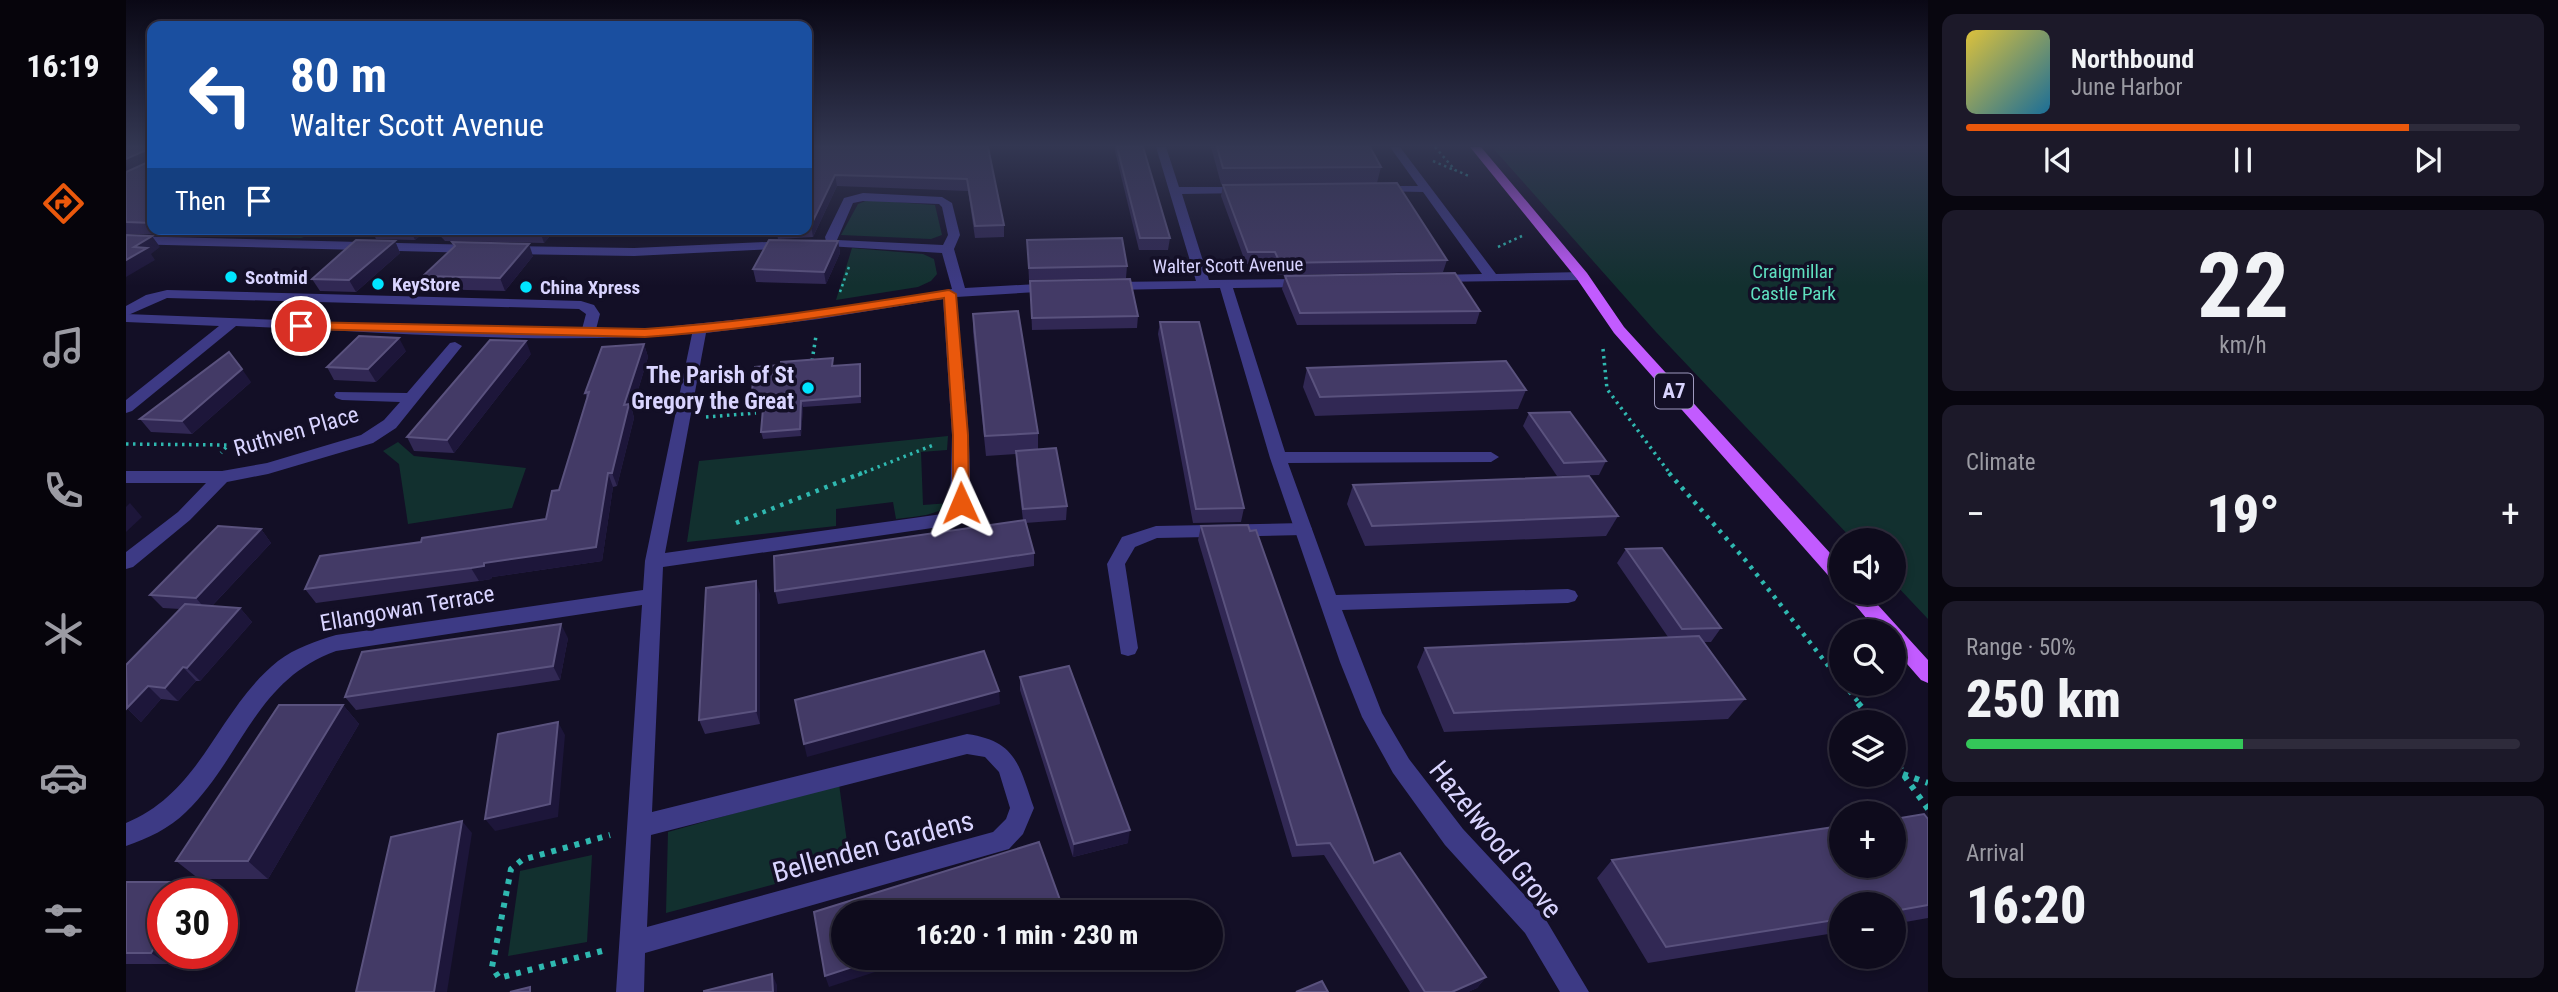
<!DOCTYPE html>
<meta charset="utf-8">
<style>
body{margin:0;font-family:"Roboto Condensed",sans-serif;background:#1c1929;color:#f1f3f6;height:100vh;display:flex;flex-direction:column;font-size:26px;white-space:nowrap}
*{box-sizing:border-box;margin:0}
p{font-size:23px;color:#9b9ba3}
.icon{flex:none;width:38px;height:38px;fill:none;stroke:currentColor;stroke-width:2;stroke-linecap:round;stroke-linejoin:round}
.map{position:relative;flex:1;overflow:hidden}
.sheet{display:flex;flex-direction:column;gap:14px;padding:14px;background:#08060f;width:630px}
.sheet>*{flex:none}
.banner{position:absolute;left:21px;top:21px;width:665px;height:214px;border-radius:14px;box-shadow:0 4px 10px #0003,0 0 0 2px #2e2b3b;background:#1a4fa0;color:#fff;overflow:hidden}
.controls{position:absolute;left:1703px;top:528px;display:grid;gap:14px}
.controls a{display:grid;place-items:center;width:77px;height:77px;border-radius:50%;background:#0e0b1c;box-shadow:0 4px 10px #0003,0 0 0 2px #2e2b3b;font-size:35px}
.speed{position:absolute;left:21px;top:878px;display:flex;gap:14px;font-size:35px;font-weight:700;text-align:center}
.speed>*{display:grid;place-content:center;width:91px;height:91px;border-radius:50%;background:#0e0b1c;box-shadow:0 4px 10px #0003,0 0 0 2px #2e2b3b;line-height:1}
.speed .limit{border:10px solid #d22;background:#fff;color:#111}
.pin{position:absolute;display:grid;place-items:center;width:60px;height:60px;color:#fff;margin:-30px;border:4px solid #fff;border-radius:50%;box-shadow:0 2px 7px #0007}
.me{position:absolute;width:77px;margin:-38px;rotate:359deg;stroke-linejoin:round;filter:drop-shadow(0 0 5px #0008)}
.turn{display:flex;align-items:center;gap:24px;height:147px;padding:0 28px;font-size:32px}
.turn .icon{width:91px;height:91px;stroke-width:2.5}
.turn b{display:block;font-size:49px;line-height:60px}
.then{display:flex;align-items:center;height:66px;padding:0 28px;background:#0003;gap:14px;font-size:26px}
.big{font-size:52px;font-weight:800;line-height:1.1}
.sheet .card{flex:1;display:flex;flex-direction:column;justify-content:center;gap:10px;min-width:0;padding:0 24px;border-radius:14px;background:#1c1929}
.sheet .dial{align-items:center;gap:0}
.dial b{font-size:91px;line-height:1}
.song{display:flex;align-items:center;gap:21px}
.cover{width:84px;height:84px;border-radius:10px;background:linear-gradient(135deg,hsl(50 70% 55%),hsl(200 70% 35%))}
.played{height:7px;border-radius:4px;background:linear-gradient(90deg,#ea580c 80%,#2e2b3b 80%)}
.keys{display:flex;justify-content:space-around;direction:ltr}
.heat{display:flex;justify-content:space-between;align-items:center;font-size:38px;direction:ltr}
.charge{height:10px;border-radius:5px;background:linear-gradient(90deg,#34c759 50%,#2e2b3b 0)}
.trip{position:absolute;left:705px;top:900px;width:392px;height:70px;border-radius:35px;background:#0e0b1c;box-shadow:0 4px 10px #0003,0 0 0 2px #2e2b3b;font-weight:800;line-height:70px;text-align:center}
main{display:flex;flex:1;min-height:0}
.dock{display:flex;flex-direction:column;width:126px;justify-content:space-around;align-items:center;background:#06040b;color:#9b9ba3}
.dock .icon{width:49px;height:49px}
.dock .on{color:#ea580c}
.dock b{font-size:32px;color:#f1f3f6}
.map>svg:first-child{display:block}
.green{fill:#12302f}
.lines{fill:none;stroke-linecap:round;stroke-linejoin:round}
.path-far3{stroke:#2fb8b0;stroke-width:2.5;stroke-dasharray:2.5 3.5;stroke-linecap:butt}
.path-far2{stroke:#2fb8b0;stroke-width:3.5;stroke-dasharray:2.5 4.5;stroke-linecap:butt}
.path-far1{stroke:#2fb8b0;stroke-width:4.5;stroke-dasharray:3.5 6;stroke-linecap:butt}
.path{stroke:#2fb8b0;stroke-width:6;stroke-dasharray:5 7;stroke-linecap:butt}
.lane{fill:#3d3a85;fill-rule:evenodd}
.street{fill:#3d3a85;fill-rule:evenodd}
.primary{fill:#c25bff;fill-rule:evenodd}
.wall{fill:#312854}
.shaded-wall{fill:#1d163a}
.building{fill:#433a66;stroke:#5a527e;stroke-width:2}
.route{fill:#ea580c;stroke:#983908;stroke-width:2}
.poi-dot{fill:#00e5ff;stroke:#130f26;stroke-width:2.5}
.labels{text-anchor:middle;stroke-width:7;stroke-linejoin:round;paint-order:stroke}
.far-street-label{font-size:19px;fill:#d9d4ff;stroke:#130f26}
.far-park-label{font-size:19px;fill:#5fe0c0;stroke:#130f26}
.far-poi-label{font-size:19px;font-weight:bold;fill:#d9d4ff;stroke:#130f26;text-anchor:start}
.shield{fill:#130f26;stroke:#9e99be;stroke-width:2}
.shield-label{font-size:21px;font-weight:bold;fill:#d9d4ff}
.poi-label{font-size:23px;font-weight:bold;fill:#d9d4ff;stroke:#130f26;text-anchor:end}
.street-label{font-size:23px;fill:#d9d4ff;stroke:#130f26}
.near-street-label{font-size:28px;fill:#d9d4ff;stroke:#130f26}
</style>
<main>
<nav class="dock">
<b>16:19</b>
<svg class="icon on" aria-label="directions" viewBox="0 0 24 24"><path d="M12 3l9 9-9 9-9-9zM9 14v-3h6M13 9l2 2-2 2"/></svg>
<svg class="icon" aria-label="music" viewBox="0 0 24 24"><path d="M9 18V5l10-2v13"/><circle cx="6" cy="18" r="3"/><circle cx="16" cy="16" r="3"/></svg>
<svg class="icon" aria-label="phone" viewBox="0 0 24 24"><path d="M5 4h4l2 5-3 2q2 4 5 5l2-3 5 2v4C11 20 4 13 5 4z"/></svg>
<svg class="icon" aria-label="climate" viewBox="0 0 24 24"><path d="M12 3v18M4 7l16 10M4 17L20 7"/></svg>
<svg class="icon" aria-label="car" viewBox="0 0 24 24"><path d="M5 17H2v-5l4-1 3-4h7l3 4 3 1v5h-3M9 17h6M6 11h13"/><circle cx="7" cy="17" r="2"/><circle cx="17" cy="17" r="2"/></svg>
<svg class="icon" aria-label="filters" viewBox="0 0 24 24"><path d="M4 7h16M4 17h16"/><circle cx="9" cy="7" r="2"/><circle cx="15" cy="17" r="2"/></svg>
</nav>
<div class="map">
<svg width="1802" height="992" viewBox="0 0 1802 992">
<rect width="100%" height="100%" fill="#130f26"/>
<g class="green">
<polygon points="1366,147 1802,147 1802,619 1768,583 1768,541 1728,541 1530,332"/>
<polygon points="742,200 809,205 816,235 805,239 715,235 732,204"/>
<polygon points="70,229 202,229 175,238 71,235"/>
<polygon points="726,248 797,254 808,259 811,274 805,281 792,287 710,300"/>
<path d="M 822,436 L 821,450 L 795,452 L 797,505 L 824,503 C 810,517 789,516 770,519 L 767,502 L 710,509 L 710,526 L 561,542 L 573,461 Z"/>
<polygon points="272,442 288,456 400,468 386,508 282,524 273,464 257,451"/>
<polygon points="713,784 724,864 540,913 542,832"/>
<polygon points="466,855 461,942 382,956 394,871"/>
</g>
<g class="lines">
<g class="path-far3">
<polyline points="1309,147 1329,170 1345,177"/>
<polyline points="1307,161 1328,170"/>
<polyline points="1372,247 1396,236"/>
<polyline points="714,292 724,264"/>
</g>
<g class="path-far2">
<polyline points="1477,349 1481,389 1545,475"/>
<polyline points="686,361 690,336"/>
<polyline points="580,417 630,413"/>
<polyline points="0,444 102,445 95,453"/>
<polyline points="732,475 810,444"/>
</g>
<g class="path-far1">
<polyline points="1543,473 1621,562 1715,682"/>
<polyline points="610,523 736,473"/>
<polyline points="1717,684 1734,704"/>
</g>
<g class="path">
<polyline points="1732,703 1749,723"/>
<polyline points="1768,754 1777,774 1802,809"/>
<polyline points="1777,774 1802,783"/>
<polyline points="476,951 373,978 366,967 385,869 396,860 484,835"/>
</g>
<g class="lane">
<polygon points="0,236 350,245 356,249 350,253 0,244"/>
<polygon points="661,241 667,245 665,248 508,256 381,254 375,250 381,246 508,248"/>
<polygon points="41,290 455,301 468,305 474,314 469,333 462,337 455,333 460,314 453,309 41,298 0,316 0,306 20,295"/>
<polygon points="1177,523 1183,524 1186,529 1183,534 1177,535 1031,538 1009,547 999,564 1012,648 1009,654 1002,656 995,654 981,564 996,537 1030,526"/>
</g>
<g class="street">
<polygon points="1030,147 1040,147 1053,187 1120,187 1126,190 1120,193 1056,194 1083,280 1180,279 1187,283 1180,287 1107,288 1159,452 1365,452 1373,457 1365,462 1162,463 1210,595 1442,589 1449,591 1452,596 1449,601 1442,603 1216,610 1256,713 1283,759 1337,829 1417,915 1463,992 1434,992 1399,933 1319,845 1267,773 1236,717 1214,662 1144,458 1094,288 984,290 977,286 984,282 1070,281"/>
<polygon points="1264,147 1274,147 1370,274 1456,272 1463,276 1456,280 1304,282 1302,279 1309,275 1356,274 1297,192 1249,191 1247,189 1253,186 1292,186"/>
<path d="M 737,193 L 816,197 L 826,203 L 834,235 L 828,249 L 839,288 L 928,283 L 935,287 L 928,291 L 830,297 C 833,336 854,491 838,518 L 820,526 L 537,567 L 526,812 L 841,734 C 891,741 893,766 908,808 L 897,834 L 883,849 L 519,953 L 518,992 L 490,992 L 516,605 L 210,651 C 129,680 116,758 60,812 C 43,829 22,838 0,846 L 0,823 C 77,791 91,710 152,661 C 169,648 190,641 210,635 L 517,590 L 519,561 L 566,334 C 415,345 261,332 110,326 L 6,411 L 0,413 L 0,400 L 93,326 L 0,322 L 0,314 L 341,327 L 519,329 L 693,311 L 826,289 L 816,253 L 701,246 L 699,237 L 718,198 ZM 737,201 L 813,204 L 816,207 L 822,235 L 817,245 L 711,240 L 727,203 ZM 817,299 L 826,435 L 824,510 L 816,514 L 539,553 L 580,333 L 693,319 ZM 841,754 L 859,757 L 873,772 L 884,808 L 880,819 L 867,832 L 521,927 L 525,835 Z"/>
<polygon points="329,342 336,346 270,428 247,443 142,474 101,482 64,520 7,567 0,569 0,552 52,512 80,483 0,483 0,471 96,471 141,463 235,435 258,420 274,402 216,400 210,398 208,395 210,392 281,393 324,343"/>
</g>
<g class="primary">
<polygon points="1344,147 1355,147 1461,273 1498,327 1715,565 1715,584 1708,582 1488,333 1451,279"/>
<polygon points="1719,593 1741,593 1802,660 1802,683 1795,680 1768,649 1768,632 1752,632"/>
</g>
</g>
<g class="wall">
<polygon points="0,147 26,147 26,229 62,229 54,235 0,234"/>
<polygon points="681,147 862,147 878,225 878,237 849,238 842,191 711,186 687,237 652,239 650,229 681,229"/>
<polygon points="988,147 1017,147 1044,238 1042,250 1013,250"/>
<polygon points="1085,147 1244,147 1255,167 1251,183 1321,260 1317,272 1151,275 1147,264 1120,264 1095,196 1097,185 1220,184 1095,184"/>
<polygon points="245,229 302,229 289,240 250,239"/>
<polygon points="308,229 430,229 418,243 319,241"/>
<polygon points="901,240 1001,266 1000,278 903,280"/>
<polygon points="269,241 274,253 230,292 194,291 186,279"/>
<polygon points="712,241 714,253 700,284 630,282 627,269"/>
<polygon points="326,242 407,256 379,291 303,289 297,276 328,247"/>
<polygon points="1159,276 1354,311 1350,324 1171,325 1156,289"/>
<polygon points="904,281 1012,316 1011,328 906,330"/>
<polygon points="847,314 912,433 912,449 941,506 940,520 899,523 908,553 908,566 652,604 649,591 897,520 890,464 890,454 860,456 847,332"/>
<polygon points="1034,322 1118,508 1115,522 1067,523 1032,334"/>
<polygon points="518,344 522,357 506,410 508,418 491,486 487,487 476,561 366,577 365,579 353,581 190,603 179,589 295,542 420,519 433,490 461,398 459,393"/>
<polygon points="280,351 250,382 208,380 201,367"/>
<polygon points="405,354 328,453 288,451 281,437"/>
<polygon points="734,364 735,403 677,407 675,436 637,439 635,432 638,404 627,405 625,398 708,366"/>
<polygon points="1181,368 1400,390 1392,409 1189,416 1177,387"/>
<polygon points="125,382 66,434 25,432 14,419"/>
<polygon points="1403,413 1480,461 1473,475 1431,476 1397,426"/>
<polygon points="1227,485 1492,516 1480,536 1239,546 1221,504"/>
<polygon points="1075,526 1124,531 1248,863 1360,977 1351,988 1342,992 1284,992 1198,855 1166,857 1072,540"/>
<polygon points="135,529 145,543 86,606 114,608 126,622 74,681 70,681 52,701 35,699 15,722 1,708 54,609 37,608 24,595"/>
<polygon points="1500,549 1595,628 1585,642 1578,642 1619,699 1602,719 1318,732 1291,667 1299,648 1542,637 1491,563"/>
<polygon points="634,594 634,724 579,734 573,720"/>
<polygon points="442,638 434,680 230,710 219,697"/>
<polygon points="894,677 1002,843 947,857 894,690"/>
<polygon points="217,705 233,724 142,879 73,879 50,861"/>
<polygon points="1802,819 1802,918 1768,924 1768,905 1715,905 1715,932 1522,963 1471,878 1486,860"/>
<polygon points="0,882 85,894 37,954 48,954 42,964 0,964"/>
</g>
<g class="shaded-wall">
<polygon points="18,151 25,162 0,174 0,159"/>
<polygon points="709,175 711,186 687,237 685,225"/>
<polygon points="50,229 62,229 54,235"/>
<polygon points="284,229 302,229 289,240"/>
<polygon points="415,229 430,229 418,243 414,231"/>
<polygon points="26,236 34,247 25,254 29,260 0,277 0,260 8,247"/>
<polygon points="269,241 274,253 230,292 223,280"/>
<polygon points="712,241 714,253 700,284 698,272"/>
<polygon points="403,244 407,256 379,291 374,278"/>
<polygon points="273,338 280,351 250,382 242,369"/>
<polygon points="400,341 405,354 328,453 321,440"/>
<polygon points="518,344 522,357 506,410 508,418 491,486 486,473 498,405"/>
<polygon points="116,369 125,382 66,434 56,421"/>
<polygon points="675,401 677,407 675,436 674,429"/>
<polygon points="482,473 487,487 476,561 366,577 365,579 353,581 345,568 358,563 470,547"/>
<polygon points="4,503 16,517 0,532 0,507"/>
<polygon points="135,529 145,543 81,611 70,598"/>
<polygon points="630,581 634,594 634,724 630,711"/>
<polygon points="114,608 126,622 74,681 61,668"/>
<polygon points="435,624 442,638 434,680 427,666"/>
<polygon points="57,667 70,681 52,701 39,688"/>
<polygon points="22,686 35,699 15,722 1,708"/>
<polygon points="873,691 874,704 681,757 678,744"/>
<polygon points="217,705 233,724 142,879 122,861"/>
<polygon points="432,722 439,735 432,817 369,831 359,819"/>
<polygon points="336,821 346,833 321,992 308,992"/>
<polygon points="1004,830 1002,843 947,857 948,844"/>
<polygon points="70,882 85,894 62,894"/>
<polygon points="934,900 933,912 898,912"/>
<polygon points="37,934 37,954 48,954 42,964 25,953"/>
<polygon points="757,957 795,957 703,987 699,976"/>
<polygon points="646,974 651,985 651,992 647,992"/>
<polygon points="1360,977 1351,988 1342,992 1326,992"/>
</g>
<g class="building">
<polygon points="0,147 26,147 26,223 0,222 0,172 20,163 21,151 18,151 0,159"/>
<polygon points="681,147 862,147 878,225 849,226 841,179 709,175 685,225 681,225 681,170 687,159 681,159"/>
<polygon points="991,147 1017,147 1044,238 1014,238"/>
<polygon points="1091,147 1244,147 1255,167 1097,168"/>
<polygon points="1271,183 1321,260 1154,263 1149,252 1122,252 1097,185"/>
<polygon points="331,229 415,229 414,231"/>
<polygon points="0,235 26,236 8,247 21,248 0,260"/>
<polygon points="996,238 1001,266 903,268 901,240"/>
<polygon points="230,240 269,241 223,280 186,279"/>
<polygon points="643,240 712,241 698,272 627,269"/>
<polygon points="326,242 403,244 374,278 297,276 329,246"/>
<polygon points="1329,273 1354,311 1174,313 1159,276"/>
<polygon points="1004,279 1012,316 906,318 904,281"/>
<polygon points="892,311 912,433 859,436 847,314"/>
<polygon points="1034,322 1073,322 1118,508 1070,509"/>
<polygon points="233,336 273,338 242,369 201,367"/>
<polygon points="364,340 400,341 321,440 281,437"/>
<polygon points="518,344 498,405 503,404 486,473 482,473 470,547 358,563 358,566 345,568 179,589 194,556 295,542 296,538 420,519 426,491 433,490 463,392 459,393 476,347"/>
<polygon points="103,352 116,369 56,421 14,419"/>
<polygon points="707,358 706,366 734,364 734,396 675,401 674,429 635,432 638,397 625,398 629,367 655,365 655,362"/>
<polygon points="1380,361 1400,390 1194,397 1181,368"/>
<polygon points="1444,412 1480,461 1438,463 1403,413"/>
<polygon points="930,448 941,506 897,509 890,451"/>
<polygon points="1463,476 1492,516 1246,526 1227,485"/>
<polygon points="899,520 908,553 649,591 648,556"/>
<polygon points="1122,525 1124,531 1130,530 1248,863 1274,853 1360,977 1326,992 1299,992 1204,843 1171,845 1075,526"/>
<polygon points="92,526 135,529 70,598 24,595"/>
<polygon points="1536,548 1595,628 1556,629 1500,549"/>
<polygon points="630,581 630,711 573,720 580,588"/>
<polygon points="59,604 114,608 61,668 57,667 39,688 22,686 1,708 0,665"/>
<polygon points="435,624 427,666 219,697 236,652"/>
<polygon points="1573,636 1619,699 1328,713 1299,648"/>
<polygon points="858,651 873,691 678,744 669,700"/>
<polygon points="943,666 1004,830 948,844 894,677"/>
<polygon points="153,705 217,705 122,861 50,861"/>
<polygon points="432,722 424,804 359,819 372,734"/>
<polygon points="1798,814 1802,819 1802,905 1768,911 1768,905 1715,905 1715,919 1540,947 1486,860 1715,826 1715,866 1768,866 1768,819"/>
<polygon points="336,821 308,992 230,992 265,837"/>
<polygon points="913,842 934,900 898,912 718,912 718,957 757,957 699,976 688,912"/>
<polygon points="0,882 70,882 62,894 37,894 37,934 25,953 0,953"/>
<polygon points="646,974 647,992 578,992 578,991"/>
<polygon points="1196,981 1202,992 1170,992"/>
<polygon points="404,987 404,992 384,992"/>
</g>
<linearGradient id="sky" x2="0" y2="1"><stop stop-color="#0a0815"/><stop offset="0.51" stop-color="#333752"/><stop offset="1" stop-color="#333752" stop-opacity="0"/></linearGradient>
<rect width="1802" height="286" fill="url(#sky)"/>
<path class="route" d="M 823,290 L 830,294 L 842,435 L 843,503 L 835,508 L 827,503 L 827,435 L 818,298 C 718,314 620,330 519,337 L 175,329 L 169,326 L 175,322 L 519,329 C 622,322 722,306 823,290 Z"/>
<g class="poi-dot">
<circle cx="105" cy="277" r="7"/>
<circle cx="252" cy="284" r="7"/>
<circle cx="400" cy="287" r="7"/>
<circle cx="682" cy="388" r="7"/>
</g>
<g class="labels">
<g class="far-street-label">
<text transform="translate(1102 265) rotate(-1)" y="7">Walter Scott Avenue</text>
</g>
<g class="far-park-label">
<text x="1667" y="278">Craigmillar<tspan x="1667" dy="22">Castle Park</tspan></text>
</g>
<g class="far-poi-label">
<text x="119" y="284">Scotmid</text>
<text x="266" y="291">KeyStore</text>
<text x="414" y="294">China Xpress</text>
</g>
<rect class="shield" x="1529" y="373.5" width="38" height="35" rx="5"/>
<g class="shield-label">
<text x="1548" y="398">A7</text>
</g>
<g class="poi-label">
<text x="668" y="383">The Parish of St<tspan x="668" dy="26">Gregory the Great</tspan></text>
</g>
<g class="street-label">
<text transform="translate(170 431) rotate(-16)" y="8">Ruthven Place</text>
<text transform="translate(281 608) rotate(-10)" y="8">Ellangowan Terrace</text>
</g>
<g class="near-street-label">
<text transform="translate(1370 839) rotate(51)" y="10">Hazelwood Grove</text>
<text transform="translate(747 846) rotate(-15)" y="10">Bellenden Gardens</text>
</g>
</g>
</svg>
<div class="controls">
<a><svg class="icon" aria-label="sound" viewBox="0 0 24 24"><path d="M4 9h4l5-4v14l-5-4H4zM17 9q2 3 0 6"/></svg></a>
<a><svg class="icon" aria-label="search" viewBox="0 0 24 24"><circle cx="10" cy="10" r="6"/><path d="M15 15l6 6"/></svg></a>
<a><svg class="icon" aria-label="layers" viewBox="0 0 24 24"><path d="M12 4l9 5-9 5-9-5zM3 14l9 5 9-5"/></svg></a>
<a>+</a>
<a>−</a>
</div>
<div class="speed"><div class="limit">30</div></div>
<div class="pin" style="left:175px;top:326px;background:#d93025"><svg class="icon" aria-label="arrive" viewBox="0 0 24 24"><path d="M6 21V4h12l-3 4 3 4H6"/></svg></div>
<svg class="me" style="left:835px;top:503px" viewBox="-20 -20 40 40"><path d="M0-17L14 15 0 8-14 15z" fill="#ea580c" stroke="#fff" stroke-width="4"/></svg>
<div class="trip">16:20 · 1 min · 230 m</div>
<div class="banner">
<div class="turn"><svg class="icon" aria-label="left" viewBox="0 0 24 24"><path d="M17 20v-9H6M10 6l-5 5 5 5"/></svg><div><b>80 m</b>Walter Scott Avenue</div></div>
<div class="then">Then<svg class="icon" aria-label="arrive" viewBox="0 0 24 24"><path d="M6 21V4h12l-3 4 3 4H6"/></svg></div>
</div>
</div>
<section class="sheet">
<div class="card">
<div class="song"><i class="cover"></i><div><b>Northbound</b><p>June Harbor</p></div></div>
<div class="played"></div>
<div class="keys"><svg class="icon" aria-label="previous" viewBox="0 0 24 24"><path d="M18 5L8 12l10 7zM5 5v14"/></svg><svg class="icon" aria-label="pause" viewBox="0 0 24 24"><path d="M8 5v14M16 5v14"/></svg><svg class="icon" aria-label="next" viewBox="0 0 24 24"><path d="M6 5l10 7-10 7zM19 5v14"/></svg></div>
</div>
<div class="card dial"><b>22</b><p>km/h</p></div>
<div class="card"><p>Climate</p>
<div class="heat"><a>−</a><b class="big">19°</b><a>+</a></div>
</div>
<div class="card"><p>Range · 50%</p><b class="big">250 km</b><div class="charge"></div></div>
<div class="card"><p>Arrival</p><b class="big">16:20</b></div>
</section>
</main>
